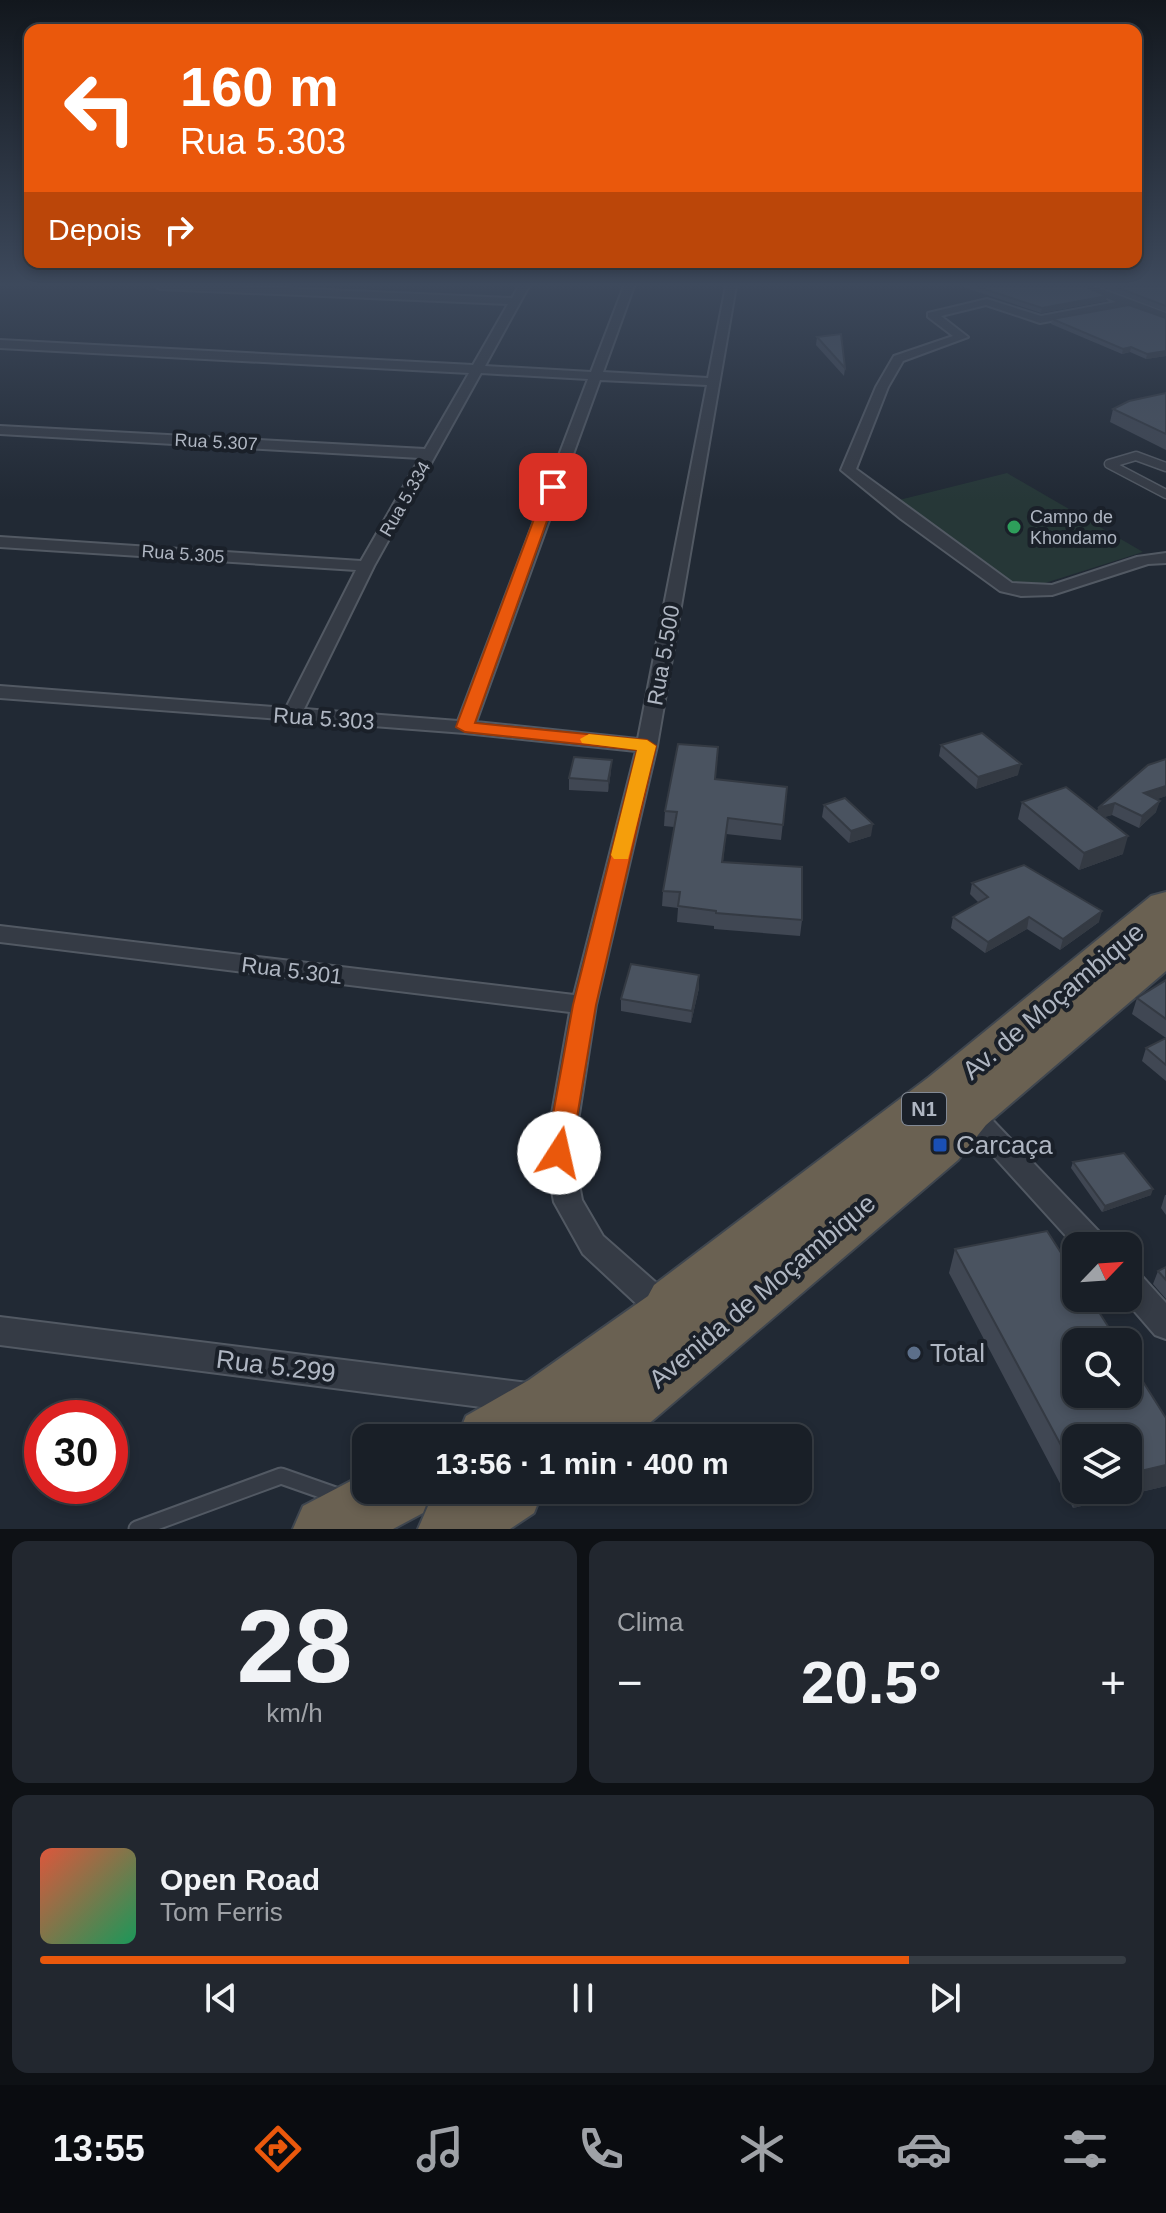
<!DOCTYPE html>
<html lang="pt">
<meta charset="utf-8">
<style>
body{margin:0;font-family:Helvetica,sans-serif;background:#22272f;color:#f1f3f6;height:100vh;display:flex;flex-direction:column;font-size:30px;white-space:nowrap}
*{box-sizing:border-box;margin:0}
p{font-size:26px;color:#9fa2a7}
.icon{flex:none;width:44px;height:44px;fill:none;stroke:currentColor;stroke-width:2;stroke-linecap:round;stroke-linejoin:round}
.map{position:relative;height:1529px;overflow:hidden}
.side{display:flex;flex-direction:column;gap:12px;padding:12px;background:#0e1115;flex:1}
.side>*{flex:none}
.hud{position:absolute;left:24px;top:24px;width:1118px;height:244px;border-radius:16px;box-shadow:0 4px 12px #0003,0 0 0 2px #373d44;background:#ea580c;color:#fff;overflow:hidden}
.needle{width:52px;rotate:65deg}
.buttons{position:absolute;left:1062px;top:1232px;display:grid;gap:16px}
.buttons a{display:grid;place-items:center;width:80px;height:80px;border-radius:16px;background:#191f27;box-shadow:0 4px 12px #0003,0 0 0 2px #373d44;font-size:40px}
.speed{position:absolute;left:24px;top:1400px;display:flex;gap:16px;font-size:40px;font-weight:700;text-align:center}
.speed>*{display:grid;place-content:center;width:104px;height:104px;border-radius:50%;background:#191f27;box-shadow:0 4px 12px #0003,0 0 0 2px #373d44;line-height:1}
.speed .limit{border:12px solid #d22;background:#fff;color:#111}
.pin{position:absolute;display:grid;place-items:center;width:68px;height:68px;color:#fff;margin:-34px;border-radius:16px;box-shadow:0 4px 12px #0006}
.me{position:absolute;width:88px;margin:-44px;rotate:10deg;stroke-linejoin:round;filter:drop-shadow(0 0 6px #0008)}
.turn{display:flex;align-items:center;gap:28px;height:168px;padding:0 24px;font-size:36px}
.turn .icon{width:104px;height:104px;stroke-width:2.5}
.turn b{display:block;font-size:56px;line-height:68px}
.then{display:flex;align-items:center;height:76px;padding:0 24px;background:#0003;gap:16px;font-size:30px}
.big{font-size:60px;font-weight:800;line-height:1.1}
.side .tile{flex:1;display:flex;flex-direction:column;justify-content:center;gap:12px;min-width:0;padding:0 28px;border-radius:16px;background:#22272f}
.side .dial{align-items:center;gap:0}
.dial b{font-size:104px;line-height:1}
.song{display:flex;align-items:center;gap:24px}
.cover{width:96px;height:96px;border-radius:12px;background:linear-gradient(135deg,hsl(10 70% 55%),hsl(150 70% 35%))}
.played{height:8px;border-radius:4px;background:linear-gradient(90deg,#ea580c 80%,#373d44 80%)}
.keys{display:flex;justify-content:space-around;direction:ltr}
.heat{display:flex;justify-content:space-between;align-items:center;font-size:44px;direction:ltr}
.side .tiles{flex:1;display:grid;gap:12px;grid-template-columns:1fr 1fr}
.tile:last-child{grid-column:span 2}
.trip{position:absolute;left:352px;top:1424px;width:460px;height:80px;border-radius:16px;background:#191f27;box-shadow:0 4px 12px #0003,0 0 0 2px #373d44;font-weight:800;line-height:80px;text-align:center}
.dock{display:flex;height:128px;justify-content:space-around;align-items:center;background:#0a0c10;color:#9fa2a7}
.dock .icon{width:56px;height:56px}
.dock .selected{color:#ea580c}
.dock b{font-size:36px;color:#f1f3f6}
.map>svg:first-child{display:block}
.green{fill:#263737}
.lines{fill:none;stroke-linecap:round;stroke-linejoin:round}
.lane-far1-casing{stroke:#525963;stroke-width:11}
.lane-casing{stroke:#525963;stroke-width:19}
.street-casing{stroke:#525963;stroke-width:4}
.highway-casing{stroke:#3f464f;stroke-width:4}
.lane-far1{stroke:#353b45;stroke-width:8}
.lane{stroke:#353b45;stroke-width:15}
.street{fill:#353b45;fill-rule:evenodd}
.highway{fill:#6a6152;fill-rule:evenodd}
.wall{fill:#404753;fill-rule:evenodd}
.shaded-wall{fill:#343a43}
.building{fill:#4a5360;stroke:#343a43;stroke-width:2}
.route{fill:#ea580c;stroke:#983908;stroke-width:2}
.slow{fill:#f59e0b}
.leisure-dot{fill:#2e9e5b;stroke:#1a2029;stroke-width:3}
.transit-dot{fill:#1a4fb4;stroke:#1a2029;stroke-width:3}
.service-dot{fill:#5c6f8a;stroke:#1a2029;stroke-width:3}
.labels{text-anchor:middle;stroke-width:8;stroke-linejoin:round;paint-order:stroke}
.far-street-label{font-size:18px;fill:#afb6c2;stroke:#1a2029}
.far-poi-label{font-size:18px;fill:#afb6c2;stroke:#1a2029;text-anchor:start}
.shield{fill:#1a2029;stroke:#828994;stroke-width:2}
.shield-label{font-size:20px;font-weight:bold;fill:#afb6c2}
.street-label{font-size:22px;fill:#afb6c2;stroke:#1a2029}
.near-street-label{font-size:26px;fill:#afb6c2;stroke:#1a2029}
.near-poi-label{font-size:26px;fill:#afb6c2;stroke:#1a2029;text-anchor:start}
</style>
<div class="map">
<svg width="1166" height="1529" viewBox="0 0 1166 1529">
<rect width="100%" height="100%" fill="#212934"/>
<polygon class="green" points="1007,473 1143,552 1023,590 891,502"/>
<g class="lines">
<g class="lane-far1-casing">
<polyline id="lane-far1" points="1166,467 1136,456 1109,464 1166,494"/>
</g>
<g class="lane-casing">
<polyline id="lane" points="137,1529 281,1476 338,1496"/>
</g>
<g class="street-casing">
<g id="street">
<path d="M 155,286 L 235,286 L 512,298 L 519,286 L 529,286 L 485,366 L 591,372 L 624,286 L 634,286 L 603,372 L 708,378 L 726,286 L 736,286 L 657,746 L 596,1005 L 573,1153 L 582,1200 L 603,1236 L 678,1302 L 682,1312 L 678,1322 L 667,1326 L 656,1322 L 583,1254 L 554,1202 L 545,1153 L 570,1012 L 0,942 L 0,926 L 574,995 L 636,751 L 465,733 L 0,698 L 0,686 L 286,708 L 356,570 L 0,547 L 0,537 L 361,561 L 420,458 L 0,434 L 0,426 L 425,449 L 469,373 L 0,348 L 0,340 L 473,365 L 508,304 L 160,289 ZM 481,373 L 588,379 L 458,721 L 304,709 L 374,566 ZM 600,380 L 707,385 L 638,739 L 476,722 Z"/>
<polygon points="1078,286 1093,286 1166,313 1166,320 1128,307 1040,323 986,305 941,316 968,337 903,361 888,387 856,469 1012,583 1052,585 1137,557 1166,553 1166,563 1148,564 1052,595 1021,596 1000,591 901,519 841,470 876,387 894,356 953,336 928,317 928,313 987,299 1041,316 1116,302"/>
<polygon points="968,1100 977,1104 1104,1237 1109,1246 1076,1247 959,1118 955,1111 959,1104"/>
<polygon points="1128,1269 1139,1273 1166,1303 1166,1339 1155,1335 1123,1298 1128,1298"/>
<polygon points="0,1317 528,1383 539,1387 544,1398 539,1409 528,1413 0,1345"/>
</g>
</g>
<g class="highway-casing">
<g id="highway">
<polygon points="1166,892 1166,971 986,1125 958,1160 632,1438 553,1438 555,1433 546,1438 457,1438 466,1416 529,1380 648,1296 654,1285 929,1077 1151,896"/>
<polygon points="366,1473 366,1490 432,1490 423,1513 393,1529 293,1529 303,1506"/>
<polygon points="452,1490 543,1490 534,1513 510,1529 418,1529 428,1506"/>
</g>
</g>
<use href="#lane-far1" class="lane-far1"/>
<use href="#lane" class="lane"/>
<use href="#street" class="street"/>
<use href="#highway" class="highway"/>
</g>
<g class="wall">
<polygon points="960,286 1084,286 1107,296 1106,301 1041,313"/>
<polygon points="1100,286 1166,286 1166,312"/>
<polygon points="1166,318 1166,356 1146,359 1130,352 1122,354 1051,324 1052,319"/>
<polygon points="817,337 845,368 844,376 816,345"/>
<polygon points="1166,393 1166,450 1110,422 1113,409"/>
<polygon points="941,745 1018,775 976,789 939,756"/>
<polygon points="1166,759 1166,796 1157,799 1156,812 1139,828 1112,815 1104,817 1123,854 1079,870 1018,819 1022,802 1097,811"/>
<polygon points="611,771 608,792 569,790 569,778"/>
<polygon points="715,779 787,787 781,840 726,834 723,862 802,920 800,936 714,929 714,926 677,922 678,908 662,906 663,891 674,827 664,826 665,811"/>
<polygon points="824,805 871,836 849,843 822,817"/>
<polygon points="972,883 1099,922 1060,950 1027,929 985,953 951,928 953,917 979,903 970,894"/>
<polygon points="699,975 699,988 691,1023 621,1011 621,999"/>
<polygon points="1166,980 1166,1081 1142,1061 1146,1048 1166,1038 1132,1014 1137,998"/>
<polygon points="1073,1162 1151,1195 1102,1212 1071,1168"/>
<polygon points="1165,1195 1166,1195 1166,1215 1161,1208"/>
<path d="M 955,1249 L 1166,1418 L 1166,1486 L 1073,1508 L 949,1273 ZM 1076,1438 L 1128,1490 L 1076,1490 Z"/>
<polygon points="1166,1267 1166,1299 1153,1284 1158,1271"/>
</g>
<g class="shaded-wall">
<polygon points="1107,296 1106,301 1041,313 1042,308"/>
<polygon points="1131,347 1130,352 1122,354 1123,349"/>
<polygon points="1166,351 1166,356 1146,359 1147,354"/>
<polygon points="612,760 611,771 608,792 608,781"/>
<polygon points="1021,764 1018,775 976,789 978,777"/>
<polygon points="1166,786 1166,796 1141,805 1144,793"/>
<polygon points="1160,801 1156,812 1139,828 1142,816"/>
<polygon points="1115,803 1112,815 1094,820 1098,808"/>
<polygon points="873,824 871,836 849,843 851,831"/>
<polygon points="1128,836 1123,854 1079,870 1084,853"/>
<polygon points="1102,911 1099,922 1060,950 1063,939"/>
<polygon points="1029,917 1027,929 985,953 988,942"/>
<polygon points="699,975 699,988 691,1023 692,1011"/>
<polygon points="1153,1189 1151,1195 1102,1212 1105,1206"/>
<polygon points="1166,1465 1166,1486 1073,1508 1080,1490 1128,1490 1128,1474"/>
</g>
<g class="building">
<polygon points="975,286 1084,286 1107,296 1042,308"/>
<polygon points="1113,286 1166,286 1166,306"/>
<polygon points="1129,305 1166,318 1166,351 1147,354 1131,347 1123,349 1052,319"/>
<polygon points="841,334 845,368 817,337"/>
<polygon points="1166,393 1166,434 1113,409 1129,401"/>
<polygon points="982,733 1021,764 978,777 941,745"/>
<polygon points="678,744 718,747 715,779 787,787 783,825 728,818 722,862 802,867 802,920 716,913 716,911 678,906 680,892 663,891 677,812 665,811"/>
<polygon points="574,757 612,760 608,781 569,778"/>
<polygon points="1166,759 1166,786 1144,793 1160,801 1142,816 1115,803 1098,808 1148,765"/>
<polygon points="1066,787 1128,836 1084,853 1022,802"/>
<polygon points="845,798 873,824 851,831 824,805"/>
<polygon points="1024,865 1102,911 1063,939 1029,917 988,942 953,917 988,897 972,883"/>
<polygon points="631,964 699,975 692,1011 621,999"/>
<polygon points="1166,980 1166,1019 1137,998"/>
<polygon points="1166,1038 1166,1065 1146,1048"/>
<polygon points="1124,1153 1153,1189 1105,1206 1073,1162"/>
<polygon points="1047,1231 1076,1276 1076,1298 1090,1298 1118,1342 1076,1342 1076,1394 1128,1394 1128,1358 1166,1418 1166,1465 1128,1474 1128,1438 1076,1438 1076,1473 955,1249"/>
<polygon points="1166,1267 1166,1280 1158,1271"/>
</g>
<linearGradient id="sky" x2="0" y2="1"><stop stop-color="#12171d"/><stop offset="0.57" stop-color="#3d495c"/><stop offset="1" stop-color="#3d495c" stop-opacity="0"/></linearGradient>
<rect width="1166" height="500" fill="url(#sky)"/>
<polygon class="route" points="553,483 559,487 475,723 647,740 656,746 596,1005 571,1153 567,1161 559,1164 550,1161 546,1153 573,1005 637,750 465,732 456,727 546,487"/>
<polygon class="slow" points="589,734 647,740 656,746 628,859 614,859 611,855 637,750 582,743 580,739"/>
<circle class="leisure-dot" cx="1014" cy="527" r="8"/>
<rect class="transit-dot" x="932" y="1137" width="16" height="16" rx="4"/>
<circle class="service-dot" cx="914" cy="1353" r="8"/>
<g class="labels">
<g class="far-street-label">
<text transform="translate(216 442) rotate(3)" y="6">Rua 5.307</text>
<text transform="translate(405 499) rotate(-60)" y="6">Rua 5.334</text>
<text transform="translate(183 554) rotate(4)" y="6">Rua 5.305</text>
</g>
<g class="far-poi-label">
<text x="1030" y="523">Campo de<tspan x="1030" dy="21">Khondamo</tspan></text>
</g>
<rect class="shield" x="902" y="1093" width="44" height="32" rx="6"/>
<g class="shield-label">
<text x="924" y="1116">N1</text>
</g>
<g class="street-label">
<text transform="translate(663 655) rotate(-80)" y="8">Rua 5.500</text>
<text transform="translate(324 718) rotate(4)" y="8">Rua 5.303</text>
<text transform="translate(292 970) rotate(7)" y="8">Rua 5.301</text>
</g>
<g class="near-street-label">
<text transform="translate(1053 1001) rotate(-40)" y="9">Av. de Moçambique</text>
<text transform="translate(762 1291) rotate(-40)" y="9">Avenida de Moçambique</text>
<text transform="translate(276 1366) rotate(7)" y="9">Rua 5.299</text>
</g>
<g class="near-poi-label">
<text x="956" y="1154">Carcaça</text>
<text x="930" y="1362">Total</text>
</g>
</g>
</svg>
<div class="buttons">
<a><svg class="needle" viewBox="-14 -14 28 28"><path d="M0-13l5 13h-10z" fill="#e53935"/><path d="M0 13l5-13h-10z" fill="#9fa2a7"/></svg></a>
<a><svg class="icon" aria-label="search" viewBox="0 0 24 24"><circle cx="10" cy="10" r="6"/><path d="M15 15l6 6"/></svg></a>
<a><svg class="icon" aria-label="layers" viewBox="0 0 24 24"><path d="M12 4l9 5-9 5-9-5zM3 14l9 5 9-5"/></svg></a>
</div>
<div class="speed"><div class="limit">30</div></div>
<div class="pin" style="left:553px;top:487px;background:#d93025"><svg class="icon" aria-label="arrive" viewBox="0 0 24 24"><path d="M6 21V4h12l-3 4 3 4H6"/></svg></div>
<svg class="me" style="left:559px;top:1153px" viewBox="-20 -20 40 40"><circle r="19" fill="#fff"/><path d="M0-13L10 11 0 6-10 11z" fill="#ea580c"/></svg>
<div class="trip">13:56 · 1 min · 400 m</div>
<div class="hud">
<div class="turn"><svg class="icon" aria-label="left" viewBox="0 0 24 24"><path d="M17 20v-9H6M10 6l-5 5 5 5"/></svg><div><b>160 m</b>Rua 5.303</div></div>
<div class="then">Depois<svg class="icon" aria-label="right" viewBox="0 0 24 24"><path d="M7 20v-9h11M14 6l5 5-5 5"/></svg></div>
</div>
</div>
<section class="side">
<div class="tiles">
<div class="tile dial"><b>28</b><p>km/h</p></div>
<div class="tile"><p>Clima</p>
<div class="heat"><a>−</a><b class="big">20.5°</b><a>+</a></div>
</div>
<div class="tile">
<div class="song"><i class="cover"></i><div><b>Open Road</b><p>Tom Ferris</p></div></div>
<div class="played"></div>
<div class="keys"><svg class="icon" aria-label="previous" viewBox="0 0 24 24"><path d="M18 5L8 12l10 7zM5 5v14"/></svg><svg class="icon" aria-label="pause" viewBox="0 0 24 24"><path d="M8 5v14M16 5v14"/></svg><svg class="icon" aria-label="next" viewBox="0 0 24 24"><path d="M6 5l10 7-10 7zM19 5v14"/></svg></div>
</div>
</div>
</section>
<nav class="dock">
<b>13:55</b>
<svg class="icon selected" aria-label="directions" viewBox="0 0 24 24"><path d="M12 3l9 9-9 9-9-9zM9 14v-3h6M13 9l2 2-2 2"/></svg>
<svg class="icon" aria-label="music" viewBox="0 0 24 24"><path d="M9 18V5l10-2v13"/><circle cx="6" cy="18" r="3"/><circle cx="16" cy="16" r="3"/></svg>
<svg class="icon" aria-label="phone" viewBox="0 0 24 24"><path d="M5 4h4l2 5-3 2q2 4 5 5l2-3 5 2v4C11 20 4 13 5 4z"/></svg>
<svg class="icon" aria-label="climate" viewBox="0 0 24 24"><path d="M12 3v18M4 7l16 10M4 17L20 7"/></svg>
<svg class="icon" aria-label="car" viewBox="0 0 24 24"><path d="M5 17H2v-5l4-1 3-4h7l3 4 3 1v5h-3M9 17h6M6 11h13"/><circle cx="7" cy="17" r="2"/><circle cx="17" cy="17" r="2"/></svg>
<svg class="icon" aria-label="filters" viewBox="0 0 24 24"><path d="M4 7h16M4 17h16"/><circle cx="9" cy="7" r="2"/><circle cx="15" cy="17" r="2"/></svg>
</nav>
